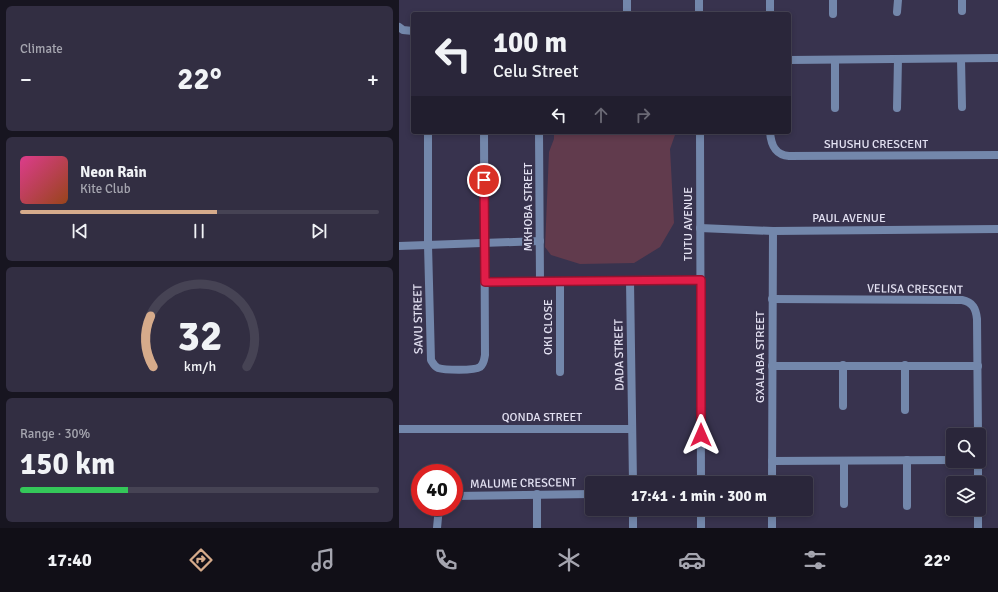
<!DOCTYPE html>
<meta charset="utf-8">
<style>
body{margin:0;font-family:Signika,sans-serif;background:#322e42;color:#f1f3f6;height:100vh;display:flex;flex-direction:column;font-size:15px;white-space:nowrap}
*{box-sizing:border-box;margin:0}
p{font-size:13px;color:#a5a5af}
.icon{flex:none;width:22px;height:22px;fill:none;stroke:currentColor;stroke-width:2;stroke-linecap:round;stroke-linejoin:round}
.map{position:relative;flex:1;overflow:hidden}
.drawer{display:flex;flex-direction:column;gap:6px;padding:6px;background:#171520;width:399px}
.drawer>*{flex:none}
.top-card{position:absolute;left:12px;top:12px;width:380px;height:122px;border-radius:4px;box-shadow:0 2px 6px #0003,0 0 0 1px #464354;background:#2a263a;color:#f1f3f6;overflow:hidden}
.buttons{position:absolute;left:547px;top:428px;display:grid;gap:8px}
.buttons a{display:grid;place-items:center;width:40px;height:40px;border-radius:4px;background:#2a263a;box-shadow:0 2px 6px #0003,0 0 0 1px #464354;font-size:20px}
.speed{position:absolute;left:12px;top:464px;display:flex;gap:8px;font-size:20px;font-weight:700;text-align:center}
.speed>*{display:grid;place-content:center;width:52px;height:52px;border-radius:50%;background:#2a263a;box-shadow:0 2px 6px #0003,0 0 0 1px #464354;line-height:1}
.speed .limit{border:6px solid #d22;background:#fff;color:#111}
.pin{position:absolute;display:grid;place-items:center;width:34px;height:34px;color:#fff;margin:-17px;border:2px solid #fff;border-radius:50%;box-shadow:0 1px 4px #0007}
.me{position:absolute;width:44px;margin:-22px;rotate:0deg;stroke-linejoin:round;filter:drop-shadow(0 0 3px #0008)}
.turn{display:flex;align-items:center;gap:14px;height:84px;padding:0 16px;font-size:18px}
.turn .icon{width:52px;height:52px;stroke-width:2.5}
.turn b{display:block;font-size:28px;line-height:34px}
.lanes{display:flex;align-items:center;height:38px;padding:0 16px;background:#0003;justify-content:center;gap:20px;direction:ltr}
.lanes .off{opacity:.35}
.big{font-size:30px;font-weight:700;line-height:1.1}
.drawer .tile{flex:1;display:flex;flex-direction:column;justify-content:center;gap:6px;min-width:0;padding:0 14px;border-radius:6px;background:#322e42}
.drawer .dial{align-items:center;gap:0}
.dial svg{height:104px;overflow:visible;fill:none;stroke:#464354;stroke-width:7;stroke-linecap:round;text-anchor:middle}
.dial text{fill:#f1f3f6;stroke:none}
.song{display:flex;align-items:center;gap:12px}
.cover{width:48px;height:48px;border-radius:6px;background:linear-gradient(135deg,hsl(330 70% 55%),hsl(20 70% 35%))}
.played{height:4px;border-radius:2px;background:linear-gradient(90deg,#d6ab8b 55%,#464354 55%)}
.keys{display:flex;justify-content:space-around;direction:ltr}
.heat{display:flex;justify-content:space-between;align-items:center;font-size:22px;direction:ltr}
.charge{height:6px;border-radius:3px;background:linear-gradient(90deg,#34c759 30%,#464354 0)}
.trip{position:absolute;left:186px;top:476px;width:228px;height:40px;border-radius:4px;background:#2a263a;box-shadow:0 2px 6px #0003,0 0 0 1px #464354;font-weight:700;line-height:40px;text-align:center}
.tabs{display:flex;height:64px;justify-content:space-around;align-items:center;background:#110f17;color:#a5a5af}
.tabs .icon{width:28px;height:28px}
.tabs .active{color:#d6ab8b}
.tabs b{font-size:18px;color:#f1f3f6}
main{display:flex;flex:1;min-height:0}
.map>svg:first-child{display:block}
.green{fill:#613b4d}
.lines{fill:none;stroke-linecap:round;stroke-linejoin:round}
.minor{stroke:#7387ab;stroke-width:8}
.tertiary{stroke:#7387ab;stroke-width:8}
.route-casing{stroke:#92132f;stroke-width:10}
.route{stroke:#e11d48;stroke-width:7}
.labels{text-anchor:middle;stroke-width:4;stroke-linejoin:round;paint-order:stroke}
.street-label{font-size:12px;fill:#e3e1f2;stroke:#38334e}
</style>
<main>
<section class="drawer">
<div class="tile"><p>Climate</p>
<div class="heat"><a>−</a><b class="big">22°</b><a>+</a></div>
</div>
<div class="tile">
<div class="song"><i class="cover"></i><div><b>Neon Rain</b><p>Kite Club</p></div></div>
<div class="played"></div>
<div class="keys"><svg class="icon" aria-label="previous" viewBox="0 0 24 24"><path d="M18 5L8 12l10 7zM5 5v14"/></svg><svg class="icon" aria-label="pause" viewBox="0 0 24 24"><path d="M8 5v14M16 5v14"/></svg><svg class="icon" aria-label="next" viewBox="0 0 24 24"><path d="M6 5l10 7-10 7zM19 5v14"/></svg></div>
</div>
<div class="tile dial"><svg viewBox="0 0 100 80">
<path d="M14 69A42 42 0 1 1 86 69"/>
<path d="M14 69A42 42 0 0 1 12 30" stroke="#d6ab8b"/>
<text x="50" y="56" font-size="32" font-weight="700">32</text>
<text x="50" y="72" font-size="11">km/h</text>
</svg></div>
<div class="tile"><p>Range · 30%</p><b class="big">150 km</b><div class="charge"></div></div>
</section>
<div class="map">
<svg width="599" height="528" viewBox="0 0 599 528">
<rect width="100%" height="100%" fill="#38334e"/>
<polygon class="green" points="155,132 277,132 271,149 275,223 261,247 235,263 181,264 152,255 146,247 150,152 155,139"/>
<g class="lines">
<g class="minor">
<polyline points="228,0 228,14"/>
<polyline points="371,0 371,14"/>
<polyline points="563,0 563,11"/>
<polyline points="498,12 499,0"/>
<polyline points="434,14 434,0"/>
<polyline points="0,27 4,30 14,31"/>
<polyline points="562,59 563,107"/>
<polyline points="390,60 599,58"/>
<polyline points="436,108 436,60"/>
<polyline points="498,108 499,59"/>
<path d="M 29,132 L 29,245 L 32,360 C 34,363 35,366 39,368 C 45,370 75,371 81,367 C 85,364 85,360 86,355 L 85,132"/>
<polyline points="140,132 141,282"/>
<path d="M 371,132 C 372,145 376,155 390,156 L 599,155"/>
<polyline points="301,228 374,231 599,229"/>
<polyline points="0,246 141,241"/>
<polyline points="231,281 234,483"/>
<polyline points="86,282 302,280"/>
<polyline points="161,282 161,372"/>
<path d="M 373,299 L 563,300 C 574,302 577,309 578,319 L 579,435"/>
<polyline points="444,365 444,406"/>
<polyline points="373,366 579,366"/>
<polyline points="506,410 506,365"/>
<polyline points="0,429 233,429"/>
<polyline points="508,460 508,506"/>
<polyline points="373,461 554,460"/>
<polyline points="445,461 445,504"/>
<polyline points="579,461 579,483"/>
<polyline points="373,483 374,231"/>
<polyline points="138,494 138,528"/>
<polyline points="55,496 193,494"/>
<polyline points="234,509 234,528"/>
<polyline points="579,509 579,528"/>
<polyline points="38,528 40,507"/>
<polyline points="373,528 373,509"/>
</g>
<g class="tertiary">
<polyline points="300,0 300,14"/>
<polyline points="301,132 302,483"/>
<polyline points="302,509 302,528"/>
</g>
</g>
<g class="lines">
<g class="route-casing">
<polyline id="route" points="85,180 86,282 302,280 302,435"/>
</g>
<use href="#route" class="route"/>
</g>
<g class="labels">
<g class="street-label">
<text x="477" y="148">SHUSHU CRESCENT</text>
<text transform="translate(129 207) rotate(-90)" y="4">MKHOBA STREET</text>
<text x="450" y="222">PAUL AVENUE</text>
<text transform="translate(289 224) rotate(-90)" y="4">TUTU AVENUE</text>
<text transform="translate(516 289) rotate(1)" y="4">VELISA CRESCENT</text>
<text transform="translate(19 319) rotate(-91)" y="4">SAVU STREET</text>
<text transform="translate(149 327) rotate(-90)" y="4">OKI CLOSE</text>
<text transform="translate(220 355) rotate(-91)" y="4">DADA STREET</text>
<text transform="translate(361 357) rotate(-90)" y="4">GXALABA STREET</text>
<text x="143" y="421">QONDA STREET</text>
<text transform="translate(124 483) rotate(-1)" y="4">MALUME CRESCENT</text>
</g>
</g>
</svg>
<div class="buttons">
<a><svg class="icon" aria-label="search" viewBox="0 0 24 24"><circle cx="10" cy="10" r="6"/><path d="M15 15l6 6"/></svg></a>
<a><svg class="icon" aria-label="layers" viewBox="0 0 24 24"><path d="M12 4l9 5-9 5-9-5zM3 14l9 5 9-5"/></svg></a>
</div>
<div class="speed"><div class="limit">40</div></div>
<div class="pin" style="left:85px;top:180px;background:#d93025"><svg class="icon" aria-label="arrive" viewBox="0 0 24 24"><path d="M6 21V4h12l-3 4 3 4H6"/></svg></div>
<svg class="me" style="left:302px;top:435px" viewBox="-20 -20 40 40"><path d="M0-17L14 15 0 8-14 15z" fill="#e11d48" stroke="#fff" stroke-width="4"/></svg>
<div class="trip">17:41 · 1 min · 300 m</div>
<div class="top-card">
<div class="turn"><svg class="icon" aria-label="left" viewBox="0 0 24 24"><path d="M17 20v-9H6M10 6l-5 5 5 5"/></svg><div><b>100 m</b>Celu Street</div></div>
<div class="lanes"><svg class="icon" aria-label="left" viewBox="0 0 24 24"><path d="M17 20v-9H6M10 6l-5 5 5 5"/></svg><svg class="icon off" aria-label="ahead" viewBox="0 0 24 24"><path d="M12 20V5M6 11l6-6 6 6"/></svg><svg class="icon off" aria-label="right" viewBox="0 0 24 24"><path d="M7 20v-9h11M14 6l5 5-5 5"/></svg></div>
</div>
</div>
</main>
<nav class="tabs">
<b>17:40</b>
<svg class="icon active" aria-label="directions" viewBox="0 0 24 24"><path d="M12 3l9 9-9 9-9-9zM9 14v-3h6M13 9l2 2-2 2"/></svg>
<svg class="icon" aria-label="music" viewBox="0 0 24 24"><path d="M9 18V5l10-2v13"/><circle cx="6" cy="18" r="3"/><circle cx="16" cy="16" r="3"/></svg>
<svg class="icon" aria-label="phone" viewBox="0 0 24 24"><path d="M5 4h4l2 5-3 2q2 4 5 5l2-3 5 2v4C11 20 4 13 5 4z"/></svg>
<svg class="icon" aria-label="climate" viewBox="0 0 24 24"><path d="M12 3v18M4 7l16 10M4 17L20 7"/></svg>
<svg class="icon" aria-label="car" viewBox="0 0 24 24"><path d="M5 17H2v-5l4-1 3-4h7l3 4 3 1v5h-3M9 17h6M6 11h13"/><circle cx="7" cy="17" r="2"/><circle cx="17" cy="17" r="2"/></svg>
<svg class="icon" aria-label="filters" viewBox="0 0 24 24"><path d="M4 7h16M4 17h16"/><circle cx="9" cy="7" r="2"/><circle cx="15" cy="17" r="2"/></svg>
<b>22°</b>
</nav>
